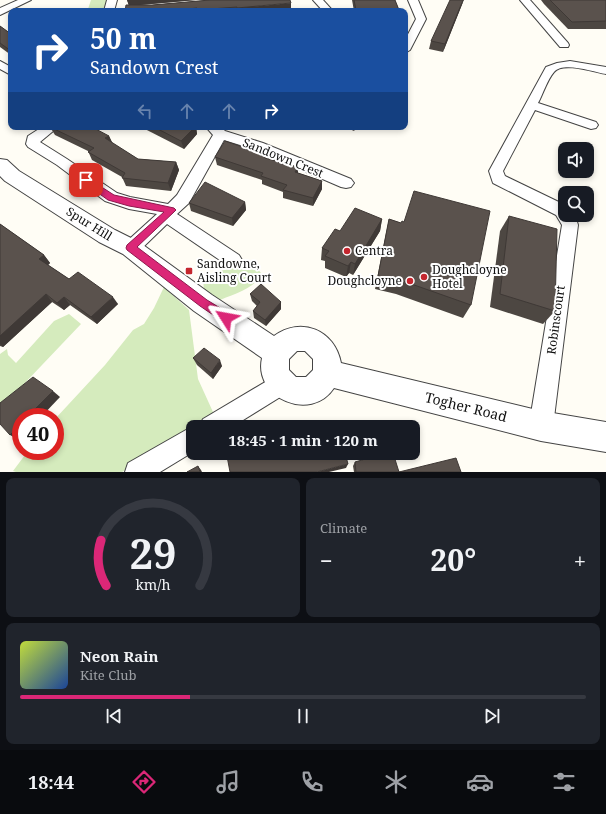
<!DOCTYPE html>
<meta charset="utf-8">
<style>
body{margin:0;font-family:"Noto Serif",serif;background:#20242c;color:#f1f3f6;height:100vh;display:flex;flex-direction:column;font-size:15px;white-space:nowrap}
*{box-sizing:border-box;margin:0}
p{font-size:13px;color:#9ea1a6}
.icon{flex:none;width:22px;height:22px;fill:none;stroke:currentColor;stroke-width:2;stroke-linecap:round;stroke-linejoin:round}
.map{position:relative;height:472px;overflow:hidden}
.details{display:flex;flex-direction:column;gap:6px;padding:6px;background:#0d0f14;flex:1}
.details>*{flex:none}
.hud{position:absolute;left:8px;top:8px;width:400px;height:122px;border-radius:8px;box-shadow:0 2px 6px #0003;background:#1a4fa0;color:#fff;overflow:hidden}
.buttons{position:absolute;left:558px;top:142px;display:grid;gap:8px}
.buttons a{display:grid;place-items:center;width:36px;height:36px;border-radius:8px;background:#171b24;box-shadow:0 2px 6px #0003;font-size:20px}
.speed{position:absolute;left:12px;top:408px;display:flex;gap:8px;font-size:20px;font-weight:700;text-align:center}
.speed>*{display:grid;place-content:center;width:52px;height:52px;border-radius:50%;background:#171b24;box-shadow:0 2px 6px #0003;line-height:1}
.speed .limit{border:6px solid #d22;background:#fff;color:#111}
.pin{position:absolute;display:grid;place-items:center;width:34px;height:34px;color:#fff;margin:-17px;border-radius:8px;box-shadow:0 2px 6px #0006}
.me{position:absolute;width:44px;margin:-22px;rotate:304deg;stroke-linejoin:round;filter:drop-shadow(0 0 3px #0008)}
.turn{display:flex;align-items:center;gap:14px;height:84px;padding:0 16px;font-size:18px}
.turn .icon{width:52px;height:52px;stroke-width:2.5}
.turn b{display:block;font-size:28px;line-height:34px}
.lanes{display:flex;align-items:center;height:38px;padding:0 16px;background:#0003;justify-content:center;gap:20px;direction:ltr}
.lanes .off{opacity:.35}
.big{font-size:30px;font-weight:700;line-height:1.1}
.details .card{flex:1;display:flex;flex-direction:column;justify-content:center;gap:6px;min-width:0;padding:0 14px;border-radius:8px;background:#20242c}
.details .dial{align-items:center;gap:0}
.dial svg{height:104px;overflow:visible;fill:none;stroke:#363941;stroke-width:7;stroke-linecap:round;text-anchor:middle}
.dial text{fill:#f1f3f6;stroke:none}
.song{display:flex;align-items:center;gap:12px}
.cover{width:48px;height:48px;border-radius:6px;background:linear-gradient(135deg,hsl(70 70% 55%),hsl(220 70% 35%))}
.played{height:4px;border-radius:2px;background:linear-gradient(90deg,#db2777 30%,#363941 30%)}
.keys{display:flex;justify-content:space-around;direction:ltr}
.heat{display:flex;justify-content:space-between;align-items:center;font-size:22px;direction:ltr}
.details .tiles{flex:1;display:grid;gap:6px;grid-template-columns:1fr 1fr}
.card:last-child{grid-column:span 2}
.trip{position:absolute;left:186px;top:420px;width:234px;height:40px;border-radius:8px;background:#171b24;box-shadow:0 2px 6px #0003;font-weight:700;line-height:40px;text-align:center}
.tabs{display:flex;height:64px;justify-content:space-around;align-items:center;background:#090b0e;color:#9ea1a6}
.tabs .icon{width:28px;height:28px}
.tabs .current{color:#db2777}
.tabs b{font-size:18px;color:#f1f3f6}
.map>svg:first-child{display:block}
.green{fill:#d5ebbd}
.lines{fill:none;stroke-linecap:round;stroke-linejoin:round}
.minor-casing{stroke:#444;stroke-width:2}
.tertiary-casing{stroke:#444;stroke-width:2}
.minor{fill:#fff;fill-rule:evenodd}
.tertiary{fill:#fff;fill-rule:evenodd}
.wall{fill:#4d4742}
.shaded-wall{fill:#3f3936}
.building{fill:#5a524d;stroke:#3f3936}
.route{fill:#db2777;stroke:#8e194d}
.poi-dot{fill:#c4262e;stroke:#fff;stroke-width:1.5}
.labels{text-anchor:middle;stroke-width:4;stroke-linejoin:round;paint-order:stroke}
.street-label{font-size:12px;fill:#111;stroke:#fff}
.poi-label{font-size:12px;fill:#111;stroke:#fff;text-anchor:start}
.near-street-label{font-size:14px;fill:#111;stroke:#fff}
</style>
<div class="map">
<svg width="606" height="472" viewBox="0 0 606 472">
<rect width="100%" height="100%" fill="#fffdf5"/>
<g class="green">
<polygon points="91,0 107,0 104,11 62,11 88,9"/>
<path d="M 245,264 L 257,268 L 261,273 C 257,289 231,294 216,302 L 204,293 L 203,276 Z"/>
<polygon points="164,287 189,310 198,379 218,423 209,427 193,427 176,442 122,472 16,472 13,471 28,451 55,451 55,419 105,365 133,330 144,324 154,308"/>
<polygon points="69,314 81,324 3,406 0,407 0,354 7,349 8,355 16,363 54,321"/>
</g>
<g class="lines">
<g class="minor-casing">
<g id="minor">
<polygon points="18,0 31,0 0,15 0,8"/>
<polygon points="107,0 117,0 114,11 104,11"/>
<polygon points="313,0 323,0 333,11 323,11"/>
<polygon points="408,0 418,0 426,19 410,50 405,53 405,40 416,19"/>
<polygon points="520,0 530,0 568,43 569,45 568,47 560,47"/>
<polygon points="0,61 11,67 11,75 0,69"/>
<path d="M 570,61 L 606,67 L 606,74 C 594,72 563,61 554,72 C 547,80 543,94 538,103 L 596,122 L 598,125 L 596,128 L 591,129 L 535,110 L 503,171 L 505,176 L 565,205 L 565,215 L 575,215 L 578,225 L 553,426 L 549,434 L 541,438 L 533,434 L 529,426 L 562,225 L 556,215 L 493,183 L 489,171 L 546,67 L 557,63 Z"/>
<polygon points="42,127 58,127 40,142 67,159 117,193 130,197 168,204 177,195 213,135 206,127 221,127 225,131 263,143 351,179 354,183 351,187 346,188 341,187 253,149 224,140 189,203 177,214 239,255 242,260 239,265 233,267 227,265 167,224 137,253 131,255 125,253 122,248 125,243 157,214 129,209 105,201 57,165 28,147 26,144 28,136"/>
<polygon points="282,372 290,375 293,383 290,391 232,427 199,427 203,419"/>
<polygon points="193,426 195,427 193,427 193,452 160,472 125,472 128,463"/>
</g>
</g>
<g class="tertiary-casing">
<path id="tertiary" d="M 0,159 L 7,160 L 19,171 L 115,230 L 139,242 L 212,295 L 274,336 C 301,316 335,330 341,363 L 541,411 L 606,422 L 606,452 L 541,441 L 334,388 C 311,423 253,398 262,358 L 194,311 L 123,254 L 99,242 L 5,181 L 0,176 ZM 297,351 L 305,351 L 313,359 L 313,370 L 306,377 L 296,377 L 289,370 L 289,359 Z"/>
</g>
<use href="#minor" class="minor"/>
<use href="#tertiary" class="tertiary"/>
</g>
<g class="wall">
<polygon points="127,0 196,0 139,5 152,5 210,0 291,11 125,11 129,5"/>
<polygon points="352,0 395,0 399,10 398,11 354,11"/>
<polygon points="541,0 606,0 606,29 568,29 544,4"/>
<polygon points="463,2 443,52 429,49 431,41"/>
<polygon points="0,26 11,34 11,55 0,47"/>
<polygon points="50,127 109,136 112,143 138,159 176,162 179,170 171,191 126,186 122,177 92,160 88,151 55,135"/>
<polygon points="141,127 196,127 197,134 184,149"/>
<polygon points="345,127 357,127 354,131"/>
<polygon points="215,157 266,158 298,167 298,173 322,181 322,189 313,206 283,198 283,192 262,184 262,180 217,165"/>
<polygon points="245,202 246,210 233,226 191,211 189,203"/>
<polygon points="509,216 555,311 543,324 490,307 500,231"/>
<polygon points="382,219 380,231 353,275 349,273 346,277 325,268 325,261 321,260 322,248 340,231"/>
<polygon points="389,219 401,223 471,305 463,318 396,294 375,289 386,233"/>
<polygon points="0,224 44,255 50,263 48,265 69,279 118,304 97,324 70,305 64,310 52,302 3,347 0,346"/>
<polygon points="250,294 281,302 281,309 266,326 254,318 253,311 257,306 252,301"/>
<polygon points="193,358 222,366 213,379 197,365"/>
<polygon points="355,462 399,472 461,472 354,472 353,466"/>
</g>
<g class="shaded-wall">
<polygon points="127,0 196,0 129,6"/>
<polygon points="463,0 464,0 463,2 443,52 445,44"/>
<polygon points="291,3 291,11 238,11 237,8"/>
<polygon points="197,8 198,11 169,11"/>
<polygon points="195,127 196,127 197,134 184,149 181,141"/>
<polygon points="109,136 113,144 105,138"/>
<polygon points="176,162 179,170 171,191 168,183"/>
<polygon points="298,167 298,176 295,172"/>
<polygon points="322,181 322,189 313,206 313,198"/>
<polygon points="245,202 246,210 233,226 232,218"/>
<polygon points="382,219 380,231 353,275 355,264"/>
<polygon points="44,255 50,263 46,267 39,259"/>
<polygon points="351,262 349,273 346,277 348,266"/>
<polygon points="46,294 52,302 3,347 0,344 0,336"/>
<polygon points="64,297 70,305 64,310 57,303"/>
<polygon points="113,297 118,304 97,324 91,317"/>
<polygon points="281,302 281,309 266,326 265,320"/>
<polygon points="220,360 222,366 213,379 211,373"/>
<polygon points="53,391 60,397 41,417 27,417"/>
<polygon points="21,424 21,438 19,440 10,435"/>
<polygon points="348,464 346,468 329,472 317,472"/>
<polygon points="198,466 201,470 202,472 200,472"/>
</g>
<g class="building">
<polygon points="210,0 290,0 291,3 237,8 237,7 198,10 197,8 169,11 125,11 126,5 152,5"/>
<polygon points="354,0 395,0 399,10 356,10"/>
<polygon points="450,0 463,0 445,44 431,41"/>
<polygon points="550,0 606,0 606,21 572,22"/>
<polygon points="0,26 11,34 11,51 0,43"/>
<polygon points="50,127 92,127 109,136 105,138 138,159 176,162 168,183 122,178 125,173 88,152 94,148"/>
<polygon points="154,127 195,127 181,141"/>
<polygon points="225,141 266,155 265,158 298,167 295,172 322,181 313,198 283,190 287,185 261,176 263,173 215,157"/>
<polygon points="205,182 245,202 232,218 189,203"/>
<polygon points="414,191 490,211 471,305 400,280 378,276 389,219 401,223 402,221 404,222"/>
<polygon points="355,208 382,219 355,264 351,262 348,266 325,256 329,251 322,248 335,229 340,231"/>
<polygon points="509,216 557,229 555,311 500,294"/>
<polygon points="0,224 44,255 39,259 69,279 78,272 113,297 91,317 64,297 57,303 46,294 0,336"/>
<polygon points="261,284 281,302 265,320 253,311 260,302 250,294"/>
<polygon points="204,348 220,360 211,373 193,358"/>
<polygon points="33,377 53,391 27,417 21,417 21,424 10,435 0,424 0,403"/>
<polygon points="235,453 345,453 348,464 317,472 230,472 227,456"/>
<polygon points="386,453 393,453 399,472 456,458 461,472 356,472 355,462"/>
<polygon points="198,466 200,472 187,472"/>
</g>
<polygon class="route" points="86,177 114,195 174,208 176,210 174,212 137,247 207,300 230,314 231,318 230,321 226,323 222,321 200,306 127,250 126,248 127,245 164,212 129,206 108,200 83,182 83,178"/>
<g class="poi-dot">
<circle cx="347" cy="251" r="4"/>
<rect x="185" y="267" width="8" height="8" rx="2"/>
<circle cx="424" cy="277" r="4"/>
<circle cx="410" cy="281" r="4"/>
</g>
<g class="labels">
<g class="street-label">
<text transform="translate(283 158) rotate(22)" y="4">Sandown Crest</text>
<text transform="translate(89 224) rotate(32)" y="4">Spur Hill</text>
<text transform="translate(556 320) rotate(-82)" y="4">Robinscourt</text>
</g>
<g class="poi-label">
<text x="355" y="255">Centra</text>
<text x="197" y="268">Sandowne,<tspan x="197" dy="14">Aisling Court</tspan></text>
<text x="432" y="274">Doughcloyne<tspan x="432" dy="14">Hotel</tspan></text>
<text x="402" y="285" text-anchor="end">Doughcloyne</text>
</g>
<g class="near-street-label">
<text transform="translate(466 407) rotate(14)" y="5">Togher Road</text>
</g>
</g>
</svg>
<div class="buttons">
<a><svg class="icon" aria-label="sound" viewBox="0 0 24 24"><path d="M4 9h4l5-4v14l-5-4H4zM17 9q2 3 0 6"/></svg></a>
<a><svg class="icon" aria-label="search" viewBox="0 0 24 24"><circle cx="10" cy="10" r="6"/><path d="M15 15l6 6"/></svg></a>
</div>
<div class="speed"><div class="limit">40</div></div>
<div class="pin" style="left:86px;top:180px;background:#d93025"><svg class="icon" aria-label="arrive" viewBox="0 0 24 24"><path d="M6 21V4h12l-3 4 3 4H6"/></svg></div>
<svg class="me" style="left:226px;top:318px" viewBox="-20 -20 40 40"><path d="M0-17L14 15 0 8-14 15z" fill="#db2777" stroke="#fff" stroke-width="4"/></svg>
<div class="trip">18:45 · 1 min · 120 m</div>
<div class="hud">
<div class="turn"><svg class="icon" aria-label="right" viewBox="0 0 24 24"><path d="M7 20v-9h11M14 6l5 5-5 5"/></svg><div><b>50 m</b>Sandown Crest</div></div>
<div class="lanes"><svg class="icon off" aria-label="left" viewBox="0 0 24 24"><path d="M17 20v-9H6M10 6l-5 5 5 5"/></svg><svg class="icon off" aria-label="ahead" viewBox="0 0 24 24"><path d="M12 20V5M6 11l6-6 6 6"/></svg><svg class="icon off" aria-label="ahead" viewBox="0 0 24 24"><path d="M12 20V5M6 11l6-6 6 6"/></svg><svg class="icon" aria-label="right" viewBox="0 0 24 24"><path d="M7 20v-9h11M14 6l5 5-5 5"/></svg></div>
</div>
</div>
<section class="details">
<div class="tiles">
<div class="card dial"><svg viewBox="0 0 100 80">
<path d="M14 69A42 42 0 1 1 86 69"/>
<path d="M14 69A42 42 0 0 1 10 34" stroke="#db2777"/>
<text x="50" y="56" font-size="32" font-weight="700">29</text>
<text x="50" y="72" font-size="11">km/h</text>
</svg></div>
<div class="card"><p>Climate</p>
<div class="heat"><a>−</a><b class="big">20°</b><a>+</a></div>
</div>
<div class="card">
<div class="song"><i class="cover"></i><div><b>Neon Rain</b><p>Kite Club</p></div></div>
<div class="played"></div>
<div class="keys"><svg class="icon" aria-label="previous" viewBox="0 0 24 24"><path d="M18 5L8 12l10 7zM5 5v14"/></svg><svg class="icon" aria-label="pause" viewBox="0 0 24 24"><path d="M8 5v14M16 5v14"/></svg><svg class="icon" aria-label="next" viewBox="0 0 24 24"><path d="M6 5l10 7-10 7zM19 5v14"/></svg></div>
</div>
</div>
</section>
<nav class="tabs">
<b>18:44</b>
<svg class="icon current" aria-label="directions" viewBox="0 0 24 24"><path d="M12 3l9 9-9 9-9-9zM9 14v-3h6M13 9l2 2-2 2"/></svg>
<svg class="icon" aria-label="music" viewBox="0 0 24 24"><path d="M9 18V5l10-2v13"/><circle cx="6" cy="18" r="3"/><circle cx="16" cy="16" r="3"/></svg>
<svg class="icon" aria-label="phone" viewBox="0 0 24 24"><path d="M5 4h4l2 5-3 2q2 4 5 5l2-3 5 2v4C11 20 4 13 5 4z"/></svg>
<svg class="icon" aria-label="climate" viewBox="0 0 24 24"><path d="M12 3v18M4 7l16 10M4 17L20 7"/></svg>
<svg class="icon" aria-label="car" viewBox="0 0 24 24"><path d="M5 17H2v-5l4-1 3-4h7l3 4 3 1v5h-3M9 17h6M6 11h13"/><circle cx="7" cy="17" r="2"/><circle cx="17" cy="17" r="2"/></svg>
<svg class="icon" aria-label="filters" viewBox="0 0 24 24"><path d="M4 7h16M4 17h16"/><circle cx="9" cy="7" r="2"/><circle cx="15" cy="17" r="2"/></svg>
</nav>
